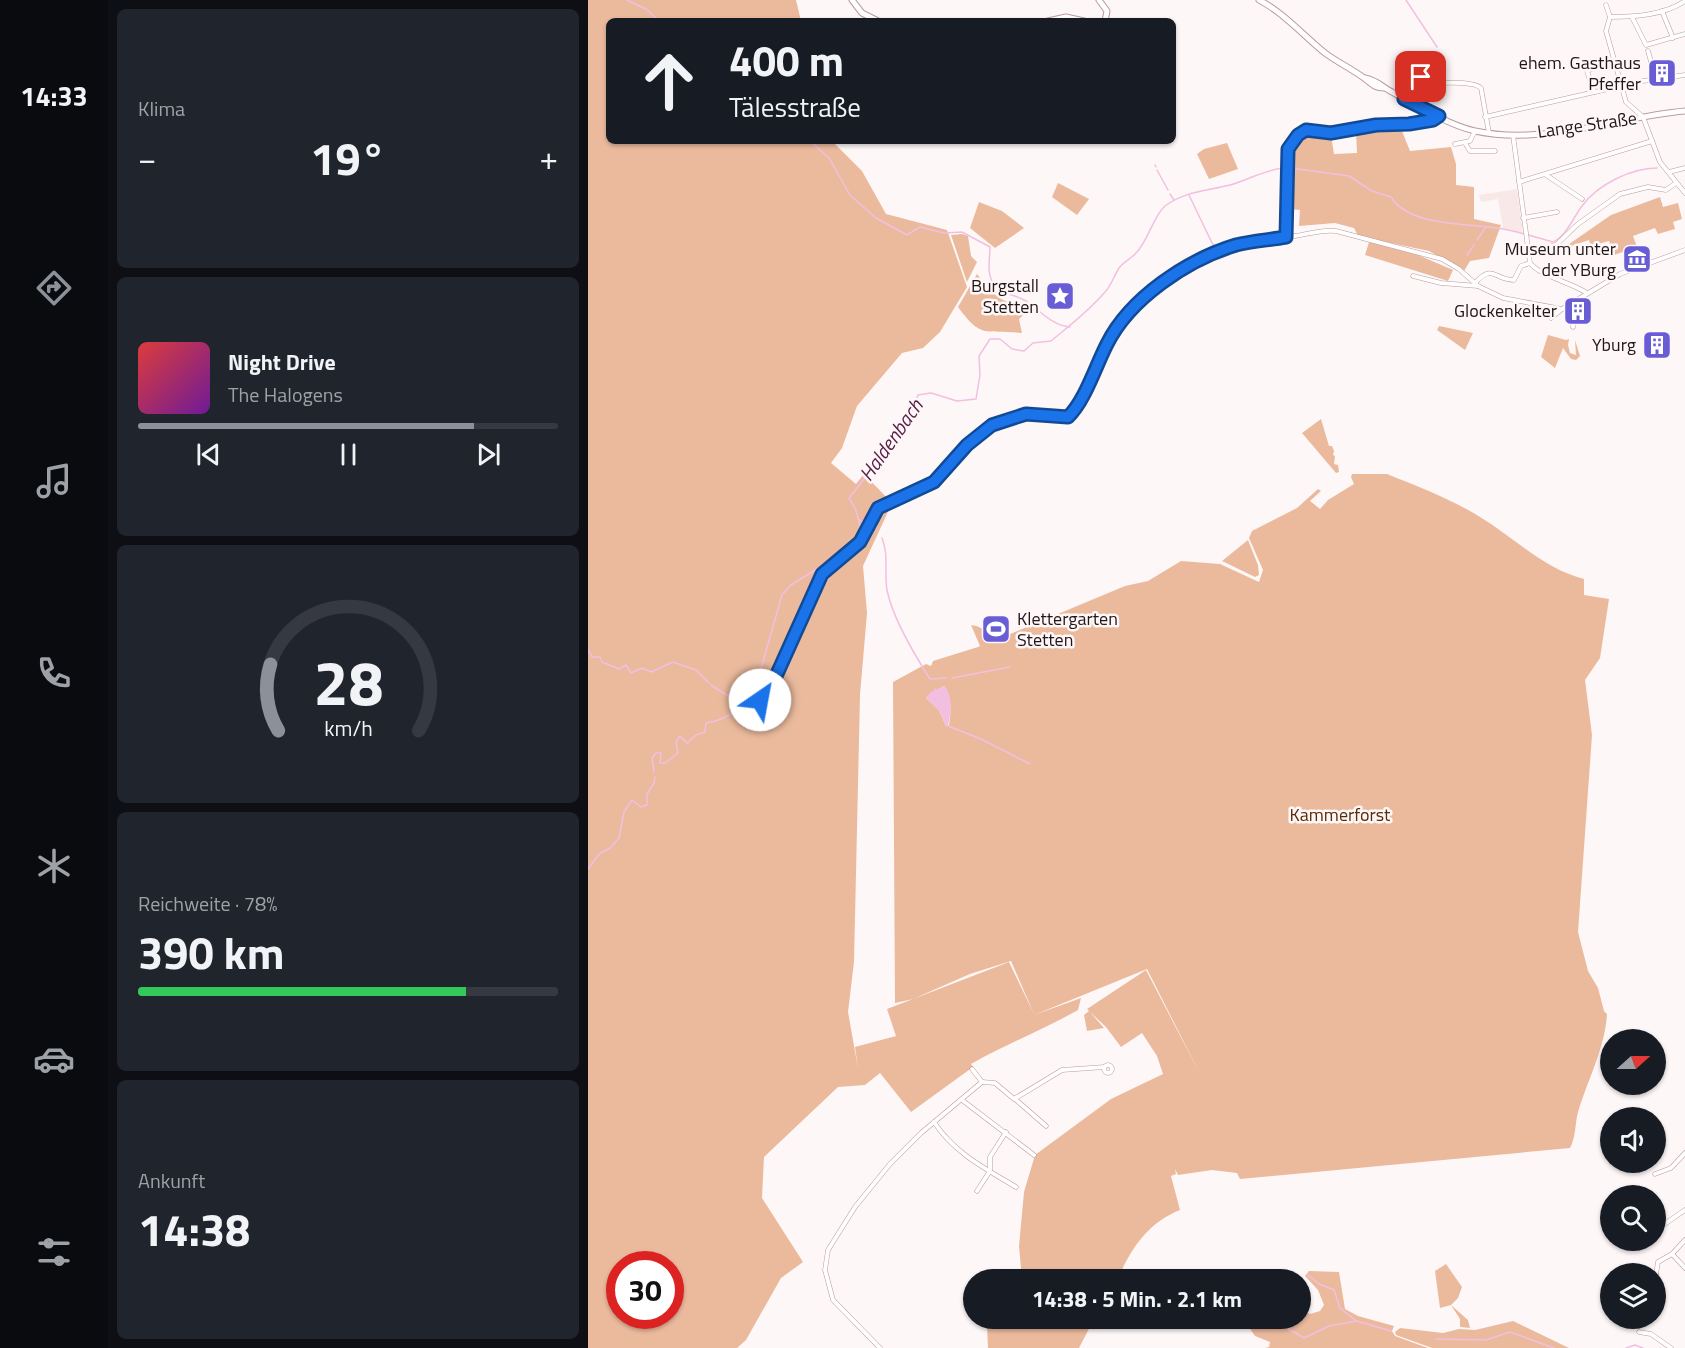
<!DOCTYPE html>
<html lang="de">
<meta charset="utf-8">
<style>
body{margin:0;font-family:"Titillium Web",sans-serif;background:#20242c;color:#f1f3f6;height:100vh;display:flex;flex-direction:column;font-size:22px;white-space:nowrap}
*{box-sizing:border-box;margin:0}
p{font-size:20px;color:#9ea1a6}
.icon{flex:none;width:33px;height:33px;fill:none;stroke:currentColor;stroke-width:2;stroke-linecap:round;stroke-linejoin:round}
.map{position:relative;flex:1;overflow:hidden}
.sheet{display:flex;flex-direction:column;gap:9px;padding:9px;background:#0d0f14;width:480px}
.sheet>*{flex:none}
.top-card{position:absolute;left:18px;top:18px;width:570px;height:126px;border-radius:9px;box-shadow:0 2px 4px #0004;background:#171b24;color:#f1f3f6;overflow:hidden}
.needle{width:39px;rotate:69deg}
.buttons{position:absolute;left:1012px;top:1029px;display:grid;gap:12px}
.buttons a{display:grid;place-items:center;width:66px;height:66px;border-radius:50%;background:#171b24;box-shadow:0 2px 4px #0004;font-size:30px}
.speed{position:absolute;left:18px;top:1251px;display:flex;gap:12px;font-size:30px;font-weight:700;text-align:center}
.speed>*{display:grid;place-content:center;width:78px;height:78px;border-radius:50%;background:#171b24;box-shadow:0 2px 4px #0004;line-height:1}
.speed .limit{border:9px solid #d22;background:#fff;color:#111}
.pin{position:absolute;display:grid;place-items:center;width:51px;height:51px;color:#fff;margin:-26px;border-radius:12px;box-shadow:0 3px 9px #0006}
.me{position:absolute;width:66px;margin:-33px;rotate:33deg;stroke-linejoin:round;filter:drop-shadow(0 0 4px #0008)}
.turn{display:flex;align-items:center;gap:21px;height:126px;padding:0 24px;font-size:27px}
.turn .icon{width:78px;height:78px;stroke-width:2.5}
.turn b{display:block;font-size:42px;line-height:51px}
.big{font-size:45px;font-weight:700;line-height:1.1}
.sheet .widget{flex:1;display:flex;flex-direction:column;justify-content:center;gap:9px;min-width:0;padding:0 21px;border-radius:9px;background:#20242c}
.sheet .dial{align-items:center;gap:0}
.dial svg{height:156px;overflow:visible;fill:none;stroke:#363941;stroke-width:7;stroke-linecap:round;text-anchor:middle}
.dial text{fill:#f1f3f6;stroke:none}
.song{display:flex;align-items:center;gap:18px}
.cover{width:72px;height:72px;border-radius:9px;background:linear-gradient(135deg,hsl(0 70% 55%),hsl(280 70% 35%))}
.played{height:6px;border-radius:3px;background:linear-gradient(90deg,#8c9099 80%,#363941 80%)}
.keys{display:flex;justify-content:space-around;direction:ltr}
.heat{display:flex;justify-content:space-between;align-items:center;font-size:33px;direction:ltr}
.charge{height:9px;border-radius:4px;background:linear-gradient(90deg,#34c759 78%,#363941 0)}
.trip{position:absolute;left:375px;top:1269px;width:348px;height:60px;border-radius:30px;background:#171b24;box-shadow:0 2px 4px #0004;font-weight:700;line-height:60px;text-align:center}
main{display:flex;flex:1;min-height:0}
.tabs{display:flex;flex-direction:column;width:108px;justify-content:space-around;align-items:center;background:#090b0e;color:#9ea1a6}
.tabs .icon{width:42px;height:42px}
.tabs .active{color:#8c9099}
.tabs b{font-size:27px;color:#f1f3f6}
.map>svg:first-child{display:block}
.built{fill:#f9e8e8}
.green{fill:#ebba9d;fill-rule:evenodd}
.water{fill:#f2bfe1}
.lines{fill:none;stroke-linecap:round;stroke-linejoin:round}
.stream{stroke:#f2bfe1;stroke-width:1.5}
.street-casing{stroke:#bb9b9c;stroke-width:5}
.secondary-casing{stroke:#bb9b9c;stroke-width:7}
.street{stroke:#fff;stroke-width:4}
.secondary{stroke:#fff;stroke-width:5}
.route-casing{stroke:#114b97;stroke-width:15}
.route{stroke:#1a73e8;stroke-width:10}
.labels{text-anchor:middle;stroke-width:5;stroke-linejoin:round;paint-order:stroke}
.poi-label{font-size:18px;fill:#221617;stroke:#fef7f7;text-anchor:end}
.street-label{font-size:18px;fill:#221617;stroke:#fef7f7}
.park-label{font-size:18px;fill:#592b06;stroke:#fef7f7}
.water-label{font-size:20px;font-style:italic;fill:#5a204b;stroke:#fef7f7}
</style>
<main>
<nav class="tabs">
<b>14:33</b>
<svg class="icon active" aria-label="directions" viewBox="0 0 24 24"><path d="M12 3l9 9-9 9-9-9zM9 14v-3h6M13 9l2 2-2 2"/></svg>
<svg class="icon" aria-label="music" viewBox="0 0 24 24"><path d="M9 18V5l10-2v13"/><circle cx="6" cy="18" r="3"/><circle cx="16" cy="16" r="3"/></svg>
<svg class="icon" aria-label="phone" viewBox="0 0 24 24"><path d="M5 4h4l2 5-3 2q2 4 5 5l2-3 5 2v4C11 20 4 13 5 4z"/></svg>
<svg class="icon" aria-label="climate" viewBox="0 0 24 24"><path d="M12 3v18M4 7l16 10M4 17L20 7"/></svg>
<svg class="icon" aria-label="car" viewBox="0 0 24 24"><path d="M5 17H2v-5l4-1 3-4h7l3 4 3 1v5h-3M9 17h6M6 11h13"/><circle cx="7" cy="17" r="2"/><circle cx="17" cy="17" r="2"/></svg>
<svg class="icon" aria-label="filters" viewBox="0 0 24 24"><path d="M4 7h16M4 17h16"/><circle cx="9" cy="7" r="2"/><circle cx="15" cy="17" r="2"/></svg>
</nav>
<section class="sheet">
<div class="widget"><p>Klima</p>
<div class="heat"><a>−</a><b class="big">19°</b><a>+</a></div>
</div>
<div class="widget">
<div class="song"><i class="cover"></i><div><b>Night Drive</b><p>The Halogens</p></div></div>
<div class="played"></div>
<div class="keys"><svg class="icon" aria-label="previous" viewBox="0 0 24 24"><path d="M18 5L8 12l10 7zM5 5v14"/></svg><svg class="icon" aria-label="pause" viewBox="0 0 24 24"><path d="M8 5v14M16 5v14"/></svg><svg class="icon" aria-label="next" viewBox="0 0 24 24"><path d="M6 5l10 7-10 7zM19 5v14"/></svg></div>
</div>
<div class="widget dial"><svg viewBox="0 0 100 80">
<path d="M14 69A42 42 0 1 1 86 69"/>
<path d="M14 69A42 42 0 0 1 10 35" stroke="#8c9099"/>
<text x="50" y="56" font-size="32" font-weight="700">28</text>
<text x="50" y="72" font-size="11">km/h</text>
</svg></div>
<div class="widget"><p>Reichweite · 78%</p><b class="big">390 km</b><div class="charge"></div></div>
<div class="widget"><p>Ankunft</p><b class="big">14:38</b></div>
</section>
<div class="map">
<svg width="1097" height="1348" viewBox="0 0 1097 1348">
<rect width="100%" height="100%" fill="#fef7f7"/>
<polygon class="built" points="929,189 934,226 934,234 915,228 910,199 893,202 891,195"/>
<g class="green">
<path d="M 0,0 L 208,0 L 213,21 L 21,21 L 21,141 L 244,141 L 274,171 L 298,214 L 359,230 L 379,287 L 352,332 L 335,348 L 314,353 L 269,406 L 254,448 L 243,463 L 268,484 L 276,474 L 304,503 L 275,566 L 279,613 L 272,695 L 266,962 L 260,1012 L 270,1068 L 267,1047 L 308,1036 L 299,1009 L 421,962 L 446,1014 L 423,961 L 382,974 L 325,999 L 307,1003 L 305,682 L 338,664 L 343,666 L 345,661 L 390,647 L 392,646 L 383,625 C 398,627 401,637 415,637 L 537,586 L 560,581 L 593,561 L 632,564 L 671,582 L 675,570 L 661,538 L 664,531 L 709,508 L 730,489 L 733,491 L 722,501 L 732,509 L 740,500 L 766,484 L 763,477 L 764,474 L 799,474 C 831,487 863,499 892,517 C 927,538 956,569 996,579 L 996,595 L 1021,599 L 1012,658 L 997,680 L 1004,735 L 990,932 L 1000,971 L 1010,988 L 1016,1011 L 1019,1014 C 1017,1048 1000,1079 990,1112 C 987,1123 988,1137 982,1148 L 652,1179 L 649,1173 L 624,1170 L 590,1175 L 587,1169 L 588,1174 L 583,1176 L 592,1210 C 560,1223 543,1248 530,1279 L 434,1279 L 431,1246 L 436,1192 L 447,1155 L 523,1099 L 575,1074 L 569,1056 L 554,1033 L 533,1047 L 518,1027 L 502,1012 L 516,1028 L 499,1031 L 496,1015 L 501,1011 L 499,1009 L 558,970 L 612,1074 L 559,969 L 446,1015 L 493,998 L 490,1010 C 455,1030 418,1044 383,1064 L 385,1067 L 323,1112 L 292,1073 L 277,1085 L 250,1087 L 176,1157 L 174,1198 L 215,1262 L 193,1278 L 158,1340 L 149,1348 L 0,1348 ZM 356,686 C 364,697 363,712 361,725 L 358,726 L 351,710 L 338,698 ZM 32,1264 L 82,1264 L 82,1316 L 32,1316 Z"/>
<path d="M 812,126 L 822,151 L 863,147 L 868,164 L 868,185 L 886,187 L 886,219 L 913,225 L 901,258 L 882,261 L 876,271 L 841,251 L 770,236 L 766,228 L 747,223 L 711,226 L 712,210 L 701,209 C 701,190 694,136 719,133 C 727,132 736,134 743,135 L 746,154 L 769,153 L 768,131 L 793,127 Z"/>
<polygon points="639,143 650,169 621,179 609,154 616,149"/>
<polygon points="470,183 501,199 489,215 464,197"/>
<polygon points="1072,197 1075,207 1090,203 1094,219 1085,222 1087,229 1070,234 1067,228 1045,236 1049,247 1026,255 1021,241 1003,246 1001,240 974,249 1023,215"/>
<polygon points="391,202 414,211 436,228 407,248 382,228"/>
<polygon points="374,234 380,236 383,256 389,262 379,282 363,235"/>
<polygon points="781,242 830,255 865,270 860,281 777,255"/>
<path d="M 389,274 C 401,290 415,308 437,302 L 447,310 L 446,312 L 441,309 L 431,319 L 434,333 C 397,329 394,340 370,307 Z"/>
<polygon points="851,326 885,333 877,350 849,330"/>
<polygon points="960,335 978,340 981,339 980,345 982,353 988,355 987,340 992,356 988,360 983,359 975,348 967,368 953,357"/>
<polygon points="733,419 741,446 744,446 746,451 745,455 747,456 746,464 750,465 751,472 748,473 714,433"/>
<polygon points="660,540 670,565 671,575 667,577 634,561"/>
<polygon points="858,1264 874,1287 870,1298 863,1305 880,1320 882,1328 872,1327 872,1319 863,1305 852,1308 847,1271"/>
<polygon points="721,1271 751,1272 757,1309 770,1316 806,1326 804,1331 807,1336 840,1348 677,1348 681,1347 682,1342 667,1336 655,1319 712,1318 713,1310 722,1314 732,1311 736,1305 730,1290 717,1276"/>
<polygon points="413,1319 413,1318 506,1319 491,1348 400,1348 399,1325 413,1321"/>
<polygon points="925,1321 981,1348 844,1348 808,1335 807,1332 812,1328 855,1333 871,1329 887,1330"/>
</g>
<path class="water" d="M 356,686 C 365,694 363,715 360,726 L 358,726 L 351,710 L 338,698 L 343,692 Z"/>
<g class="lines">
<g class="stream">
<polyline points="39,0 58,9 71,21"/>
<polyline points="818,0 849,47"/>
<path d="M 222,141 L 241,158 L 262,195 L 288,218 L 319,235 L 332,227 L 356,233 L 374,232 L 402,247 C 402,259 398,274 406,284 C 414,295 427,294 438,301 C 453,311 463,325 482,327"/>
<polyline points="567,165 568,167"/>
<path d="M 703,168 L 761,176 L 784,191 L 803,197 C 823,229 886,222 920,230 C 935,233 950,238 965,242 C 979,235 985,218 994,206 C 1010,184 1044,168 1069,168"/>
<polyline points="569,170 580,190"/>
<polyline points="582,194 586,200"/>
<polyline points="601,195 624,243 630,249"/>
<polyline points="889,240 897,228"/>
<polyline points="879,255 886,245"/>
<polyline points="271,520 289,528"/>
<path d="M 294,538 C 301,555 296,573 299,590 C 304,616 328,657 342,679 L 358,678"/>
<polyline points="0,649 4,657 12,657 14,662 31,669 38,665 43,673 54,668 63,672 85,662 108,670 121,683"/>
<polyline points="364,678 422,667"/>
<polyline points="123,685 154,705"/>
<polyline points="347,689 347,690"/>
<polyline points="360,726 393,739 442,764"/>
<path d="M 66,772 L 64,758 L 68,753 L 73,753 L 72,763 L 77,763 L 90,753 L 88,742 L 92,736 L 99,743 L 108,735 L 117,732 L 118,723 C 137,720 155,709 166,693 L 194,595 L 203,585 L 264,547 L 273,530 L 268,510 L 261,498 L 283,470 L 307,427 L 323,413 L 330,395 L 343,393 L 369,401 L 388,399 L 392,375 L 391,356 L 402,339 L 412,339 L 424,349 L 436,351 L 445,343 L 463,341 C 481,326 501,311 517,292 C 523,286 526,276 531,268 C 535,262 543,259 548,253 C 560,241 566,215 577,206 C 597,191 619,191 642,185 C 660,180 676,170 695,168"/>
<polyline points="0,869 11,854 22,848 31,838 36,812 44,800 53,807 59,805 59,794 66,783 67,777"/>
<polyline points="720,1275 731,1284 746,1290 752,1308 768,1321"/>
<polyline points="682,1318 716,1338 741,1326 769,1321 803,1331"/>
<polyline points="538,1326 548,1318"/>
<polyline points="848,1339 898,1340 922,1332 966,1348"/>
<polyline points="1038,1348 1047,1345 1055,1348"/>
</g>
<g class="street-casing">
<g id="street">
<polyline points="1018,5 1022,17 1018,31 1038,102 1055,117 1072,162 1097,193"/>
<polyline points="1074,11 1085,38"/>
<path d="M 1022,17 C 1047,17 1076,15 1097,1"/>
<polyline points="1044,17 1058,45 1097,34"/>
<polyline points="1060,51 1068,79"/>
<polyline points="833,58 833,77 836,86"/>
<polyline points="1004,69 999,71 1006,92"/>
<path d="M 816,99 C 819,96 823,90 826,88 C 838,82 884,80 893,88 L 901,133"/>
<polyline points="897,117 1055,81 1097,75"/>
<path d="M 925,135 L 942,263 C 952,276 984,283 999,293"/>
<polyline points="877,143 882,151 907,151"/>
<polyline points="867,144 882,141 887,131"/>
<polyline points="1081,172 1097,168"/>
<polyline points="958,175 994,199"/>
<polyline points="931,182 1064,141"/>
<polyline points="935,218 969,212"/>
<polyline points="698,237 700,149 710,135 718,130 743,133 788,125 821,124 845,120 850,116"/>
<polyline points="940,253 968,245 990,224 1032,194 1060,187 1078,190 1088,183"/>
<polyline points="825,276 853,283 890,286"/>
<path d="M 887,283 C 905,263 906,280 926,280 L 933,266 L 942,263"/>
<polyline points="979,307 985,317 985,327"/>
<polyline points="963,318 974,309"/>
<path d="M 169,703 L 184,685 L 234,574 L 272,542 L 290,508 L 346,481 L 379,445 L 404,425 L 438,414 L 480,417 C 500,399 510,355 526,332 C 555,289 606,256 657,243 C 673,239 690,239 707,236 C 721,234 734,229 748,231 L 854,259 L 871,269 L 890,286 L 915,298 L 974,309 L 1032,274 L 1097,250"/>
<circle cx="520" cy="1069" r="4"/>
<polyline points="384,1069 394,1082"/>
<polyline points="394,1082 407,1083 426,1099 474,1070 517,1067"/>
<polyline points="427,1099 458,1126"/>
<polyline points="374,1100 446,1155"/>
<path d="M 346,1122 C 366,1153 398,1169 428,1187"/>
<polyline points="1067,1174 1083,1168 1097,1153"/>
<polyline points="389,1191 402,1171 402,1157 418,1132"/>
<polyline points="1068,1230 1097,1210"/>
<polyline points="1084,1254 1097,1268"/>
<polyline points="1068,1274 1070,1262 1084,1254 1097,1240"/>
<polyline points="1068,1274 1068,1282"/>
<polyline points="1051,1332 1063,1334 1083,1348"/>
<polyline points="292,1348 245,1300 237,1270 240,1250 267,1207 302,1164 333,1133 394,1082"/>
</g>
</g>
<g class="secondary-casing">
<g id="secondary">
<polyline points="264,0 274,13 290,21"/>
<polyline points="511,0 519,11 517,21"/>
<path d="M 671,0 C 696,13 715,35 737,53 C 749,62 764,69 776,78 C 784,84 786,88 796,88"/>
<polyline points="460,21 478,17 496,21"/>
<path d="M 777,78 C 789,80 794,87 804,92 C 827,105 863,126 887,131 C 957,146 1029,117 1097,111"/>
</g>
</g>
<use href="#street" class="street"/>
<use href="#secondary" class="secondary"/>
</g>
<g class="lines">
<g class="route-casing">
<path id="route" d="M 172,700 L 184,685 L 234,574 L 272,542 L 290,508 L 346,482 L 379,445 L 404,425 L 438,414 L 480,417 C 497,401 508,365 519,344 C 542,298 599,260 648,245 C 664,241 681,240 698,237 L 700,149 L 710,135 L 718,130 L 743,133 L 788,125 L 821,124 L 845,120 L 851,116 L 816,99 L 826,88 L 836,86 L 833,77"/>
</g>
<use href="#route" class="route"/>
</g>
<defs>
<g id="building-square" transform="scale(1.5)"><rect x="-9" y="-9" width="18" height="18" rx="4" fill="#695dd6" stroke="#fef7f7"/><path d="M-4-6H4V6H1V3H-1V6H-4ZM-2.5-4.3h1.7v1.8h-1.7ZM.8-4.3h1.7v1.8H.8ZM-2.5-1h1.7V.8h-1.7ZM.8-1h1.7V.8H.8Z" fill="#fff"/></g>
<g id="museum-square" transform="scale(1.5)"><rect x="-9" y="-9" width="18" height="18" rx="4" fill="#695dd6" stroke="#fef7f7"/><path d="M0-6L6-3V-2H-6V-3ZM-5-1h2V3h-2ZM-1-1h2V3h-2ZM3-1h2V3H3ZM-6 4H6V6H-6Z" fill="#fff"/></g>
<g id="sight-square" transform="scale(1.5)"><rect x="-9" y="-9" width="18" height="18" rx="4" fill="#695dd6" stroke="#fef7f7"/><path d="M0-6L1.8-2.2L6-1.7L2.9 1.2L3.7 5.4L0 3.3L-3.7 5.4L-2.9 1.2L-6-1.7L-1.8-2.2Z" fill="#fff"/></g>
<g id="stadium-square" transform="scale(1.5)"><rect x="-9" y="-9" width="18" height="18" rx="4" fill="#695dd6" stroke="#fef7f7"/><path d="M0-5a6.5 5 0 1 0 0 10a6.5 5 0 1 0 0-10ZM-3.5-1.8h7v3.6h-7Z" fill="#fff"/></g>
</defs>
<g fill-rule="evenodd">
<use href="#building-square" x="1074" y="73"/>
<use href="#museum-square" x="1049" y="259"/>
<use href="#sight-square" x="472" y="296"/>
<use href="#building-square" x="990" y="311"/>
<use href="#building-square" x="1069" y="345"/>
<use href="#stadium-square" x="408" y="629"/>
</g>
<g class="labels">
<g class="poi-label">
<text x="1053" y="69">ehem. Gasthaus<tspan x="1053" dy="21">Pfeffer</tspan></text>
<text x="1028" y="255">Museum unter<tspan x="1028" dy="21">der YBurg</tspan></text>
<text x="451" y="292">Burgstall<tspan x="451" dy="21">Stetten</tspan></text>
<text x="969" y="317">Glockenkelter</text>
<text x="1048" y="351">Yburg</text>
<text x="429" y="625" text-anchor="start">Klettergarten<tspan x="429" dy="21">Stetten</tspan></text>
</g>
<g class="street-label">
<text transform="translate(999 125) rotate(-8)" y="6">Lange Straße</text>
</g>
<g class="park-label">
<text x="752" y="821">Kammerforst</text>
</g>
<g class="water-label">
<text transform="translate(303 440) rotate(-55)" y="7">Haldenbach</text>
</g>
</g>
</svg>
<div class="buttons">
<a><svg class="needle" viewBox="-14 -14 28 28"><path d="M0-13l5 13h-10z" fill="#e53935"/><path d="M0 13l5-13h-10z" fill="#9ea1a6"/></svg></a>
<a><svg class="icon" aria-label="sound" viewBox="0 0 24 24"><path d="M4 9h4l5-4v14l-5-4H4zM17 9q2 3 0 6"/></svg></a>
<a><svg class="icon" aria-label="search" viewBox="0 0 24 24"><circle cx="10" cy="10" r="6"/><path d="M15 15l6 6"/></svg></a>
<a><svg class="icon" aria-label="layers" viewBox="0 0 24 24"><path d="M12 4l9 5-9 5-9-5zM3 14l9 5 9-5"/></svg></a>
</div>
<div class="speed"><div class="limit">30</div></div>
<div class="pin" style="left:833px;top:77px;background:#d93025"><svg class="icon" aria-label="arrive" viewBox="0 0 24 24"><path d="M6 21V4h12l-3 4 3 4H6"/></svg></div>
<svg class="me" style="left:172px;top:700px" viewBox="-20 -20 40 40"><circle r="19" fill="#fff"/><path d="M0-13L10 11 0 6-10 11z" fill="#1a73e8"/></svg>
<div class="trip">14:38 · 5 Min. · 2.1 km</div>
<div class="top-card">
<div class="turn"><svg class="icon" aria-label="ahead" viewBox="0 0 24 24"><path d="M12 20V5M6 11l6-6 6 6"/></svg><div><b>400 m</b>Tälesstraße</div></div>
</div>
</div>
</main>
